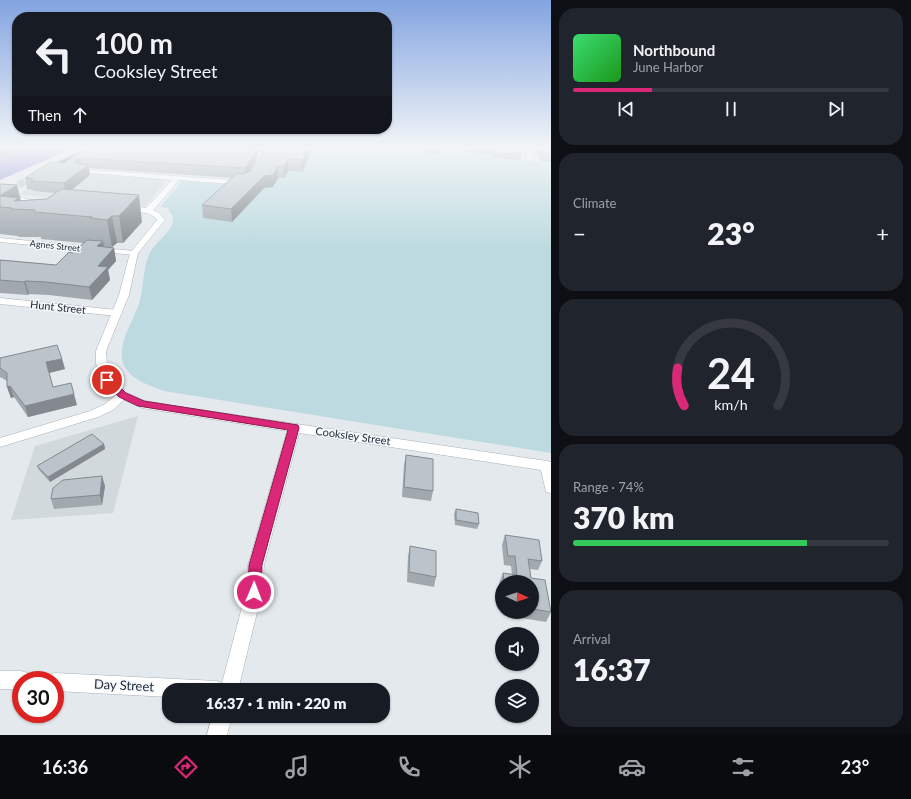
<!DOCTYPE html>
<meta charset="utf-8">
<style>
body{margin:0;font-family:Lato,sans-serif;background:#20242c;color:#f1f3f6;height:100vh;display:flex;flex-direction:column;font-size:15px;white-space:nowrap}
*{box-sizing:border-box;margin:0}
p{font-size:13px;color:#9ea1a6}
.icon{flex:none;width:22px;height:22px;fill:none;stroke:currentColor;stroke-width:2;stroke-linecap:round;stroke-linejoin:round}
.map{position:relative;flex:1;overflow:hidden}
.side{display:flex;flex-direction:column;gap:8px;padding:8px;background:#0d0f14;width:360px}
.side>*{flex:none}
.guide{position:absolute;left:12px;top:12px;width:380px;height:122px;border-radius:16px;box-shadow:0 1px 3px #0004;background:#171b24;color:#f1f3f6;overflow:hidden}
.needle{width:26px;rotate:93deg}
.tools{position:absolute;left:495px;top:575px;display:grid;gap:8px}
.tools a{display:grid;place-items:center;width:44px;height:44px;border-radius:50%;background:#171b24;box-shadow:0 1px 3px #0004;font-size:20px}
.speed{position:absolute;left:12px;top:671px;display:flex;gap:8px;font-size:20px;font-weight:700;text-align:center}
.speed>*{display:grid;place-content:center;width:52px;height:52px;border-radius:50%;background:#171b24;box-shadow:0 1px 3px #0004;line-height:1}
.speed .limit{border:6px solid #d22;background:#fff;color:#111}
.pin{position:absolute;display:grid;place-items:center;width:34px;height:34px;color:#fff;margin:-17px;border:2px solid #fff;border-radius:50%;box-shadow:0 1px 4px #0007}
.me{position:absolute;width:44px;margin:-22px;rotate:1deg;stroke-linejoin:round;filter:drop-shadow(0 0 3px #0008)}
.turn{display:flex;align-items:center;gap:14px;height:84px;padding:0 16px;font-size:18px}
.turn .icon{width:52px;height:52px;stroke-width:2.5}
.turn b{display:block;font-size:28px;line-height:34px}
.then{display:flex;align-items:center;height:38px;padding:0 16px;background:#0003;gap:8px;font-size:15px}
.big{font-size:30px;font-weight:800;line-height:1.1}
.side .tile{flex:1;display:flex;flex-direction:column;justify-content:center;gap:6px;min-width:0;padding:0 14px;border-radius:16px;background:#20242c}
.side .dial{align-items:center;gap:0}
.dial svg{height:104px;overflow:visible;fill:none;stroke:#363941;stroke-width:7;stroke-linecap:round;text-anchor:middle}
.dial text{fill:#f1f3f6;stroke:none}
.song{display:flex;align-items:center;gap:12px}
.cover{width:48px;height:48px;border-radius:6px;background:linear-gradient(135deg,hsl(140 70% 55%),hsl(120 70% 35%))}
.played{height:4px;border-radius:2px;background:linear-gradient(90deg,#db2777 25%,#363941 25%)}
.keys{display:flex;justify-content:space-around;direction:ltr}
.heat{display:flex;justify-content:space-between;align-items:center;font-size:22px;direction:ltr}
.charge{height:6px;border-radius:3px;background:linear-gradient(90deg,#34c759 74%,#363941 0)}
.trip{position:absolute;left:162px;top:683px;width:228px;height:40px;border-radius:16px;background:#171b24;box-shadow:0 1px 3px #0004;font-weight:800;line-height:40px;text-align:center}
.menu{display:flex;height:64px;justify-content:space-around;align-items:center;background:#090b0e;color:#9ea1a6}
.menu .icon{width:28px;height:28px}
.menu .selected{color:#db2777}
.menu b{font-size:18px;color:#f1f3f6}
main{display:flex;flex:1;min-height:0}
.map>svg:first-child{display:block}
.built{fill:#d1d9dd}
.green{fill:#bcdadf}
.water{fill:#8b8bd3}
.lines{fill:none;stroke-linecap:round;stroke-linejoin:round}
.motorway-tunnel{stroke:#bcc4ca;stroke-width:7;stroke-dasharray:7 3.5;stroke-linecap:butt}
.minor-casing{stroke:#a9b1b9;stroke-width:1}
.tertiary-casing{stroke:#a9b1b9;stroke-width:1}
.motorway-casing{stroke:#c1c4c9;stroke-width:1}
.minor{fill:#fff;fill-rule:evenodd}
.tertiary{fill:#fff;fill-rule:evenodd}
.motorway{fill:#2e446c;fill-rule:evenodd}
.wall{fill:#a1a9af}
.shaded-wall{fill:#83898e}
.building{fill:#bbc4cb;stroke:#83898e}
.route{fill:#db2777;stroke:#8e194d}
.labels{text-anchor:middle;stroke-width:3;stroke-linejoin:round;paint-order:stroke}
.far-street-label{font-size:9px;fill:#222e3f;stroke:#f4f8fa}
.street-label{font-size:11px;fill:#222e3f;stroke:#f4f8fa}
.near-street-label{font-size:13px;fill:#222e3f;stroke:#f4f8fa}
</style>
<main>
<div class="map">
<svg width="551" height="735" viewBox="0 0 551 735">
<rect width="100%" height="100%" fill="#e3e9ed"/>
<g class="built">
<polygon points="53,171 168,179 145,206 21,195 20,193"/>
<polygon points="138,416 113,513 11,520 35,446"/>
</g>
<path class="green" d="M 275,147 L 344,147 L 344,149 L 353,149 L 354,147 L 381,147 L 379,154 L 409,152 L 457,156 L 457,153 L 492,155 L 493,158 L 551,162 L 551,453 L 164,391 C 151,386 128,379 123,363 C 117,341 135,320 140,300 C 144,285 143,268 149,255 C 154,242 171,234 173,220 C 174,216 171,213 168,210 L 169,208 L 160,207 L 182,181 L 250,186 Z"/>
<polygon class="water" points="31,147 76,147 0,180 0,158"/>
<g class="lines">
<polyline class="motorway-tunnel" points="0,195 39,174"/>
<g class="minor-casing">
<g id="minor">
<polygon points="346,147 352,147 348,150 346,149"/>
<polygon points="412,147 418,147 416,154 411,153"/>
<polygon points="449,147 455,147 455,156 450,155"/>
<polygon points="524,147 530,147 535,161 534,162 529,161"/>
<polygon points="81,169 243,181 246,183 243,185 179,180 151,213 145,213 145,209 172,180 79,172 79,170"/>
<polygon points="0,238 134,251 138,253 134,255 0,242"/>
<polygon points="0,298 117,310 122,313 117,316 0,304"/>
<polygon points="123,391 145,401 175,406 547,461 551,462 551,493 546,492 541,470 299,433 264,565 262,592 238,690 169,690 169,697 55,691 55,680 47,680 48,675 55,673 217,681 222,683 246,592 248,565 287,431 142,408 119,398 117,395 119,392"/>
<polygon points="0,671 21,671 28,673 30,680 21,680 21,689 0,689"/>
<polygon points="212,716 232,716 227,735 207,735"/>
</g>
</g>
<g class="tertiary-casing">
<g id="tertiary">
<polygon points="6,194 36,201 38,202 34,204 4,197 3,196"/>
<path d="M 124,207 C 137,205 159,208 165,220 L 138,253 L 129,295 L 106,351 L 107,364 L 111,376 L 129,395 L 113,410 L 98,417 L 0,447 L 0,438 L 90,411 L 105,404 L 116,395 L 100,376 L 96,364 L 96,351 L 119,295 L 130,253 L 157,220 C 151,210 135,213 124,211 Z"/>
</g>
</g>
<g class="motorway-casing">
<polygon id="motorway" points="90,147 98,147 54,167 49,166"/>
</g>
<use href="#minor" class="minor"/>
<use href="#tertiary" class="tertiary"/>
<use href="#motorway" class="motorway"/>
</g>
<g class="wall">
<polygon points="87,147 265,147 261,152 257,152 257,159 250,171 251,171 267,147 310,154 302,172 288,171 284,178 278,178 273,187 264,188 232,222 203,218 202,205 232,178 89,168 90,175 72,190 142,222 123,243 117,243 112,247 104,247 114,248 116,261 108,270 110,280 92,300 49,295 29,294 28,295 0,293 0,260 56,265 73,253 83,243 41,239 41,237 19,237 18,236 0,234 0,184 17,185 21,201 47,199 55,193 34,191 33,190 27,189 25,178 64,163"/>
<polygon points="377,147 411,147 410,150 377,148"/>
<polygon points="419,147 444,147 443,154 421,153"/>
<polygon points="465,147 519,147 522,154 521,160 493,158 493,157 487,154 466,153"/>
<polygon points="534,147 551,147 551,162 541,161"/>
<polygon points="0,358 62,359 65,369 49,373 53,387 77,405 28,417 14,397 11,398 7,387 7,381 0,377"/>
<polygon points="104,444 105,449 50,482 39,470 37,466"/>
<polygon points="406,455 433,491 431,501 402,497 404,465"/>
<polygon points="105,486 102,505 54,509 51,499"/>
<polygon points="456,509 479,524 477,529 455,525 454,514"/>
<polygon points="505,535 542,561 538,570 530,569 531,578 551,612 546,622 503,615 503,612 532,612 532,582 502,582 502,607 499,583 503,573 512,575 511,566 504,565 502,545"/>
<polygon points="410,546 436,577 434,587 407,582 408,556"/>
</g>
<g class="shaded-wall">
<polygon points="0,147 31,147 0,158"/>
<polygon points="261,147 265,147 261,152"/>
<polygon points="308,147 310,147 310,154 302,172 302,160"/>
<polygon points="257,150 257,159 245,179 245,168"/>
<polygon points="79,158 81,168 75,162 75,160"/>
<polygon points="288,159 288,171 284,178 284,166"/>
<polygon points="88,165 90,175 66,194 64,183"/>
<polygon points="278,166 278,178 273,187 264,188 232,222 231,209 264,176"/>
<polygon points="17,185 23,210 0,196"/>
<polygon points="139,195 142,222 123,243 119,216"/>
<polygon points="112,216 117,243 112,247 107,220"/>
<polygon points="103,241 105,254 97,246"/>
<polygon points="114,248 116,261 108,270 110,280 92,300 89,287 98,266"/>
<polygon points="25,281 29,294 28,295 24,282"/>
<polygon points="62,359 65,369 49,373 46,362"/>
<polygon points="10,386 14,397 11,398 7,387"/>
<polygon points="74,394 77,405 28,417 25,406"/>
<polygon points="104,444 105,449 50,482 48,477"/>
<polygon points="102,476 105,486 102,505 100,495"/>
</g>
<g class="building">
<polygon points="87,147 220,147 257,150 245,168 79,158 75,160 75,162 79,164 88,165 64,183 31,181 33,179 25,178 51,162 64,163"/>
<polygon points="267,147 308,147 302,160 288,159 284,166 278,166 273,175 264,176 231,209 202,205 236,174 243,174 251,171"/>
<polygon points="422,147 444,147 444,148"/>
<polygon points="467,147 519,147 522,154 494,153 494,151 488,149 467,148"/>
<polygon points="539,147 551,147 551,155 543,154"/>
<polygon points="0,184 17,185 0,196"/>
<polygon points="61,189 139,195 119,216 112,216 107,220 90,218 92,217 34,212 35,210 11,209 12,208 0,207 0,196 18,198 14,201 47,199"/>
<polygon points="87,240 103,241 97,246 114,248 98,266 108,267 89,287 46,282 25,281 24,282 0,280 0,260 56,265 69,252 73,253"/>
<polygon points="57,345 62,359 46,362 53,387 71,383 74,394 25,406 10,386 7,387 7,373 0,368 0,358"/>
<polygon points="92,434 104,444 48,477 37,466"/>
<polygon points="406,455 433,459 433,491 404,487"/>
<polygon points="102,476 100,495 51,499 53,488 63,480"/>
<polygon points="456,509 478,513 479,524 456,520"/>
<polygon points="505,535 539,540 542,561 528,559 531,578 545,580 551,612 532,609 532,582 504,582 503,573 517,575 515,556 508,556"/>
<polygon points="410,546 436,551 436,577 409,572"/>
</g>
<linearGradient id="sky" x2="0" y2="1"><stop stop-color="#83a4e0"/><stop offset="0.59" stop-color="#f2f5f7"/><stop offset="1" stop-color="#f2f5f7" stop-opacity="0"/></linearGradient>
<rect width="551" height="250" fill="url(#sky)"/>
<polygon class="route" points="107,377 111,378 126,393 144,401 298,425 299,428 262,565 261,592 259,597 254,599 250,597 248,592 249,565 288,430 138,406 119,397 103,380"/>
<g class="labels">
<g class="far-street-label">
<text transform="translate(55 246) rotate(6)" y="3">Agnes Street</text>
</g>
<g class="street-label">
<text transform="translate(58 307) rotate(6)" y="4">Hunt Street</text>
<text transform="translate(353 436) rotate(8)" y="4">Cooksley Street</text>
</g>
<g class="near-street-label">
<text transform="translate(124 685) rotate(3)" y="5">Day Street</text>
</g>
</g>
</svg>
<div class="tools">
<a><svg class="needle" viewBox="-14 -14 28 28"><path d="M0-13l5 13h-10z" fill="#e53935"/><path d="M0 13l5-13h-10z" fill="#9ea1a6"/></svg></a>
<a><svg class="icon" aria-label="sound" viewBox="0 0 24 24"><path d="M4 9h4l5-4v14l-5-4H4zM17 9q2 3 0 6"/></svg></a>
<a><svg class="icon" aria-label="layers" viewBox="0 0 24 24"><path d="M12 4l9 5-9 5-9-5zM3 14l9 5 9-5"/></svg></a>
</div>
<div class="speed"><div class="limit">30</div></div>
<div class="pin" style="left:107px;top:380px;background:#d93025"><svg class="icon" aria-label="arrive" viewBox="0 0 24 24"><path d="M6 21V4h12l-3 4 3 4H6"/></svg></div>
<svg class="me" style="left:254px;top:592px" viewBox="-20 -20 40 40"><circle r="17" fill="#db2777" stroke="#fff" stroke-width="3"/><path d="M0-11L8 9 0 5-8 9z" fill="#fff"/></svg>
<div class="trip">16:37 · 1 min · 220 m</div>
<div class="guide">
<div class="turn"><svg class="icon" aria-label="left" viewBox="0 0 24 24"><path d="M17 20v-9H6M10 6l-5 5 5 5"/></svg><div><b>100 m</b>Cooksley Street</div></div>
<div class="then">Then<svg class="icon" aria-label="ahead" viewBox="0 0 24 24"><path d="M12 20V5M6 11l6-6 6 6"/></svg></div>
</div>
</div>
<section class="side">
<div class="tile">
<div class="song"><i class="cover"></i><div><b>Northbound</b><p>June Harbor</p></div></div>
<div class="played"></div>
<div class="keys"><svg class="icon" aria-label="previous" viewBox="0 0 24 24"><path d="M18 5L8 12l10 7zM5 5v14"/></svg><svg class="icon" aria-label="pause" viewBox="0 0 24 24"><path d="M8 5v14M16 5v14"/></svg><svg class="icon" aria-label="next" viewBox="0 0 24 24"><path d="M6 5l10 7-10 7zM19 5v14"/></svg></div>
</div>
<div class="tile"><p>Climate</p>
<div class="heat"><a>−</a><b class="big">23°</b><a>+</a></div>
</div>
<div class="tile dial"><svg viewBox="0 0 100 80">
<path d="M14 69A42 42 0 1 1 86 69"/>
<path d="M14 69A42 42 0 0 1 9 40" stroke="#db2777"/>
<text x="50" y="56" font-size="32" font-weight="700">24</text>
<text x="50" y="72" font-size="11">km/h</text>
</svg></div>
<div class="tile"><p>Range · 74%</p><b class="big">370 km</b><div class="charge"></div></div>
<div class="tile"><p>Arrival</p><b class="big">16:37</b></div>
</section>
</main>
<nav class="menu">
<b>16:36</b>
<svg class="icon selected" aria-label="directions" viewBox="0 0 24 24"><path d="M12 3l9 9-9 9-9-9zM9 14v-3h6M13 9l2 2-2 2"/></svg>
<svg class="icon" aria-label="music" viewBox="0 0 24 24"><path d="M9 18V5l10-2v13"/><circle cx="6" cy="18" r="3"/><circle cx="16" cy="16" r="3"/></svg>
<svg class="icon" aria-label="phone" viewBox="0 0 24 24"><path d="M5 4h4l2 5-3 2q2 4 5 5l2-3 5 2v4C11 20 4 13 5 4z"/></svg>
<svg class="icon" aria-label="climate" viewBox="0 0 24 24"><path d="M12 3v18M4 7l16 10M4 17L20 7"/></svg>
<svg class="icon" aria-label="car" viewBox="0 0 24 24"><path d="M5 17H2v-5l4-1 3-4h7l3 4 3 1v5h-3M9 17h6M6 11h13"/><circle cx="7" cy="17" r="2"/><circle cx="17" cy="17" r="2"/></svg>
<svg class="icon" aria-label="filters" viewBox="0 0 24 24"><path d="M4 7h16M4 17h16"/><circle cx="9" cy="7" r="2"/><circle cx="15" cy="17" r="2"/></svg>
<b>23°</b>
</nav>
